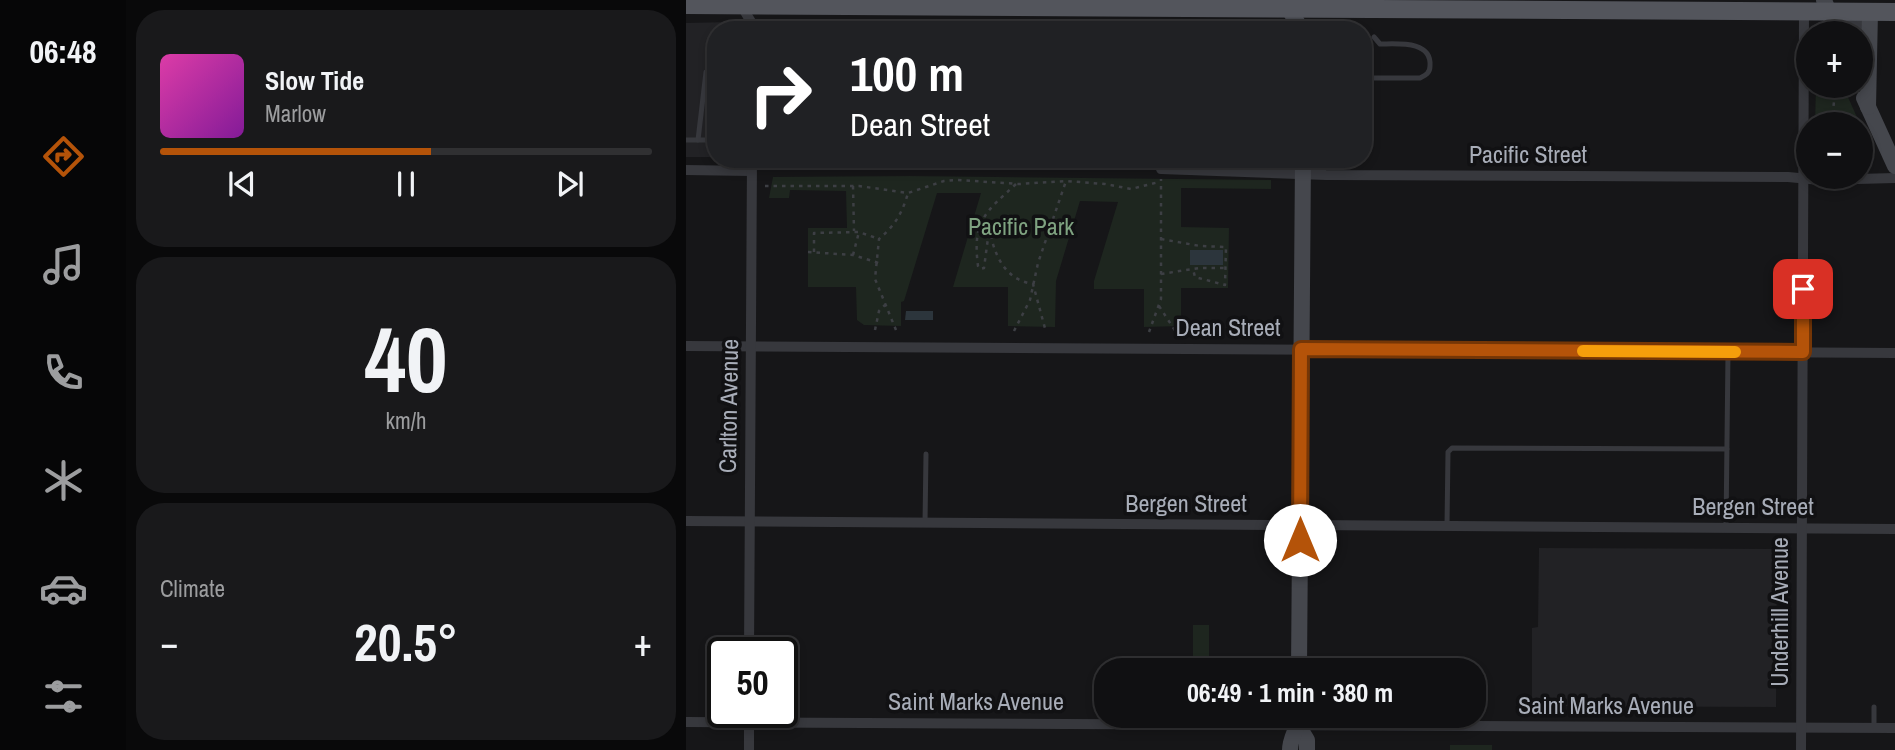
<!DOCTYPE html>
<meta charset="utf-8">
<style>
body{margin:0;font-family:"Archivo Narrow",sans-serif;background:#19191b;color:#f1f3f6;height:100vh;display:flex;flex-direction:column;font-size:26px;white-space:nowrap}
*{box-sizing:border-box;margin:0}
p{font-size:23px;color:#9c9d9f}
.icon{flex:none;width:38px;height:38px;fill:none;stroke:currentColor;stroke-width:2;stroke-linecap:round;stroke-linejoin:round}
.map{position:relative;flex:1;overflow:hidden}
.drawer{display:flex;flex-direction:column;gap:10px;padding:10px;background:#09090a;width:560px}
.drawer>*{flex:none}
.hud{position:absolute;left:21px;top:21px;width:665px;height:147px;border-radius:28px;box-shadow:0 4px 10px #0003,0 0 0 2px #303032;background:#202124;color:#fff;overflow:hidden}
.tools{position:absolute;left:1110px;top:21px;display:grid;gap:14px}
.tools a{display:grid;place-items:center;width:77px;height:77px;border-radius:50%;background:#101012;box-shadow:0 4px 10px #0003,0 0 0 2px #303032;font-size:35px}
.speed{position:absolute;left:21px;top:637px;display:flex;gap:14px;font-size:35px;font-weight:700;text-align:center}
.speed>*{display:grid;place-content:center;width:91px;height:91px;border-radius:50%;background:#101012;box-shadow:0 4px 10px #0003,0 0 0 2px #303032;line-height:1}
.speed .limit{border:4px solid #111;border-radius:10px;background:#fff;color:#111}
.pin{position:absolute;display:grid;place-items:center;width:60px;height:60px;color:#fff;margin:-30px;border-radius:14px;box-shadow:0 4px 10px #0006}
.me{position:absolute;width:77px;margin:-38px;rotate:0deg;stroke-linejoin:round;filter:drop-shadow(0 0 5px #0008)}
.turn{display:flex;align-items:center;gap:24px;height:147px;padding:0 28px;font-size:32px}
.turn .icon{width:91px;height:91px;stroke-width:2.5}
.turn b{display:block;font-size:49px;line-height:60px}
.big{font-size:52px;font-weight:700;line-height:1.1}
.drawer .card{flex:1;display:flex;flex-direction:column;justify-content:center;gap:10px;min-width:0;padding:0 24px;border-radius:28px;background:#19191b}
.drawer .dial{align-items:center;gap:0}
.dial b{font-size:91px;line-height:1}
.song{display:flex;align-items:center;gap:21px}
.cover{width:84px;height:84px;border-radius:10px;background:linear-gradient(135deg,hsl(320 70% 55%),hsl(290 70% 35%))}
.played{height:7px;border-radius:4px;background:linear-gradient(90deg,#b45309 55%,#303032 55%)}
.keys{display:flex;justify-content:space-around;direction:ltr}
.heat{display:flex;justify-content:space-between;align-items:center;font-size:38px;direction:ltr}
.trip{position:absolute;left:408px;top:658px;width:392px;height:70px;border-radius:28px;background:#101012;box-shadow:0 4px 10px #0003,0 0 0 2px #303032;font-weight:700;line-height:70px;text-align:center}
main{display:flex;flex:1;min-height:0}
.dock{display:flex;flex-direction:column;width:126px;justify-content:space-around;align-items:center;background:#060607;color:#9c9d9f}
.dock .icon{width:49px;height:49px}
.dock .on{color:#b45309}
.dock b{font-size:32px;color:#f1f3f6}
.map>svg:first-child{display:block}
.built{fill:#222225}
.green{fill:#1e261f}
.water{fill:#2c353c}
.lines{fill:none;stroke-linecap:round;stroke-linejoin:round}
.path{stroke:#3d3f44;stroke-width:2.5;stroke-dasharray:3.5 5;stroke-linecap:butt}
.lane{stroke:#37383d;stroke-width:5}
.street{stroke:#37383d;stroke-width:10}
.secondary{stroke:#45474d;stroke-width:16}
.primary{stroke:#53555c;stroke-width:18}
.route-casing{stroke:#753606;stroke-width:18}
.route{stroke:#b45309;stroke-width:12}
.slow{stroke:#f59e0b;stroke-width:12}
.labels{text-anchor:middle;stroke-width:7;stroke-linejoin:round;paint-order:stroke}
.street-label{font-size:24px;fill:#a8adb8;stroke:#111113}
.park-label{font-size:24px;fill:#7fa381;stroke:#111113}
</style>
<main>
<nav class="dock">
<b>06:48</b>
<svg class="icon on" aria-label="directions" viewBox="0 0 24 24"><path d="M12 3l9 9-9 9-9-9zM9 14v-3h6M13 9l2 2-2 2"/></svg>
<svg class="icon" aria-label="music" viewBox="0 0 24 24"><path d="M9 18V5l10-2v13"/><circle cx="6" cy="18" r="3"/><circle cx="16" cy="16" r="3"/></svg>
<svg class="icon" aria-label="phone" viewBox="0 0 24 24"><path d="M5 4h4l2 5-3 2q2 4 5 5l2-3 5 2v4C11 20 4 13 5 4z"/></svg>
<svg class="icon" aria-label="climate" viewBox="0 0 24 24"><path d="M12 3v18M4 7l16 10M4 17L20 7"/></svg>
<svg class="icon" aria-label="car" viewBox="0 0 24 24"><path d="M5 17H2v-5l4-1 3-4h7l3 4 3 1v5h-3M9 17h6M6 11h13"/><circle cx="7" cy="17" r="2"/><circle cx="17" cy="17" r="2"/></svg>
<svg class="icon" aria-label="filters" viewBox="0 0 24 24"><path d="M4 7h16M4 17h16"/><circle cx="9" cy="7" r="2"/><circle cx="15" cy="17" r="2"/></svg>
</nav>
<section class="drawer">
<div class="card">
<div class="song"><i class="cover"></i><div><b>Slow Tide</b><p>Marlow</p></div></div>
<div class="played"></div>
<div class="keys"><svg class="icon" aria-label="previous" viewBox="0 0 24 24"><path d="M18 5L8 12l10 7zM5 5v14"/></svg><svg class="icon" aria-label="pause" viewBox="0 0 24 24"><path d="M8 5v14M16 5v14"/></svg><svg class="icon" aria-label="next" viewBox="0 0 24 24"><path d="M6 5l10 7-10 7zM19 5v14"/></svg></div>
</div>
<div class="card dial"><b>40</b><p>km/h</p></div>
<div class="card"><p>Climate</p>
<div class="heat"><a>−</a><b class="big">20.5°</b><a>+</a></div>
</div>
</section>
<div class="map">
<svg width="1209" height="750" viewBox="0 0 1209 750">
<rect width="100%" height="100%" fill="#161618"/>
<g class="built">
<polygon points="45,22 381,30 30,30 30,157 0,157 0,23"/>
<polygon points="853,548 1091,549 1090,707 846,706 846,628 852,627"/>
</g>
<g class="green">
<polygon points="1130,86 1157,86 1174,124 1129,124"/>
<polygon points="224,176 585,180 585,189 495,188 495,227 543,228 542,288 495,288 495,326 458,327 458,289 408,289 408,281 432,202 394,201 370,281 369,327 322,326 322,287 267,287 295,193 251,193 218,301 215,302 215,326 178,325 171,320 170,287 122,287 122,228 161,228 160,191 104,190 103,198 83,198 87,177"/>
<rect x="507" y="625" width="16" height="45"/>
<rect x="764" y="745" width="42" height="5"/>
</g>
<g class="water">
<rect x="504" y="250" width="33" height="15"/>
<polygon points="220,311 247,311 247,320 219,320"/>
</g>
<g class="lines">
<g class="path">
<polyline points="1144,86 1148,101 1146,124"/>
<path d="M 330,184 C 300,212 286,220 292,266 L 294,269 L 298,268 L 302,238 L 305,237 C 311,261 322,280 347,284 L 360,332"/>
<polyline points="79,186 173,186 222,193 258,181 272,180 333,184 380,181 419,184 445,189 473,182"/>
<polyline points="167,186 168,231"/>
<polyline points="475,239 514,246 540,247 539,285 509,277 507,269"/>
<polyline points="122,252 167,255 196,264"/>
<polyline points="128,252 128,233 173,232 193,239"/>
<polyline points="167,255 173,232"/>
<polyline points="475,274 513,268 538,268"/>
<polyline points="473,306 490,332"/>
<polyline points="189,330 193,311 199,305"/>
<path d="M 210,330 L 189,279 L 193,239 C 209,225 216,214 222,193"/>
<polyline points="328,331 344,300 352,263 380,181"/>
<polyline points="463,332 475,299 475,179"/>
</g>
<g class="lane">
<path d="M 677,78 L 734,78 C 740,75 744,73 744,66 C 746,40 711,44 694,44 L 688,37"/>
<polyline points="0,140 30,140"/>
<polyline points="12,140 20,72 30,69"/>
<polyline points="239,523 240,454"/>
<polyline points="761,525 762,452 766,448 1041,449"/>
<polyline points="1040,528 1042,353"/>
<polyline points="1188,728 1188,707"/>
</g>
<g class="street">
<polyline points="53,2 67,25 67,30"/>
<polyline points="1164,33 1161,24 1180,25 1180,34"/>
<polyline points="475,169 640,175 1102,177 1134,180 1209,178"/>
<polyline points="0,170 65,171"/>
<polyline points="0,346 1209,353"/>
<polyline points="0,521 1209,529"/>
<polyline points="63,653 66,159"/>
<polyline points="0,722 1209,728"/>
<polyline points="63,750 63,712"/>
<polyline points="1115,750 1118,12"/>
</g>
<g class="secondary">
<polyline points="597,0 616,30"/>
<polyline points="1138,0 1151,33"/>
<polyline points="1178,98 1209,166"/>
<polyline points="1182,107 1184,12"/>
<polyline points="613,670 617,159"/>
<polyline points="612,725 621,740 621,750"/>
<path d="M 604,750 C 604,737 612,729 613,716"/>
</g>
<polyline class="primary" points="0,5 1209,12"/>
</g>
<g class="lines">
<g class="route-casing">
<polyline id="route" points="614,540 615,349 1117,352 1117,289"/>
</g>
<use href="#route" class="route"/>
<polyline class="slow" points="897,351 1049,352"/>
</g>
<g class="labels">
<g class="street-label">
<text x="842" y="163">Pacific Street</text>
<text x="542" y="336">Dean Street</text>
<text transform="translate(43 406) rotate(-89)" y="8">Carlton Avenue</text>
<text x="500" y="512">Bergen Street</text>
<text x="1067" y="515">Bergen Street</text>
<text transform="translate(1094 612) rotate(-90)" y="8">Underhill Avenue</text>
<text x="290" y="710">Saint Marks Avenue</text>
<text x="920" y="714">Saint Marks Avenue</text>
</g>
<g class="park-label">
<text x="335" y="235">Pacific Park</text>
</g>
</g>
</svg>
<div class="tools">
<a>+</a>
<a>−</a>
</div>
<div class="speed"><div class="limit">50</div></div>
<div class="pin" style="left:1117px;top:289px;background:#d93025"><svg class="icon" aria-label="arrive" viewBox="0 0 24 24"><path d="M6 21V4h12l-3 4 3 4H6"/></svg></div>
<svg class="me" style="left:614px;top:540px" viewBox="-20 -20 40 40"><circle r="19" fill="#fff"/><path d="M0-13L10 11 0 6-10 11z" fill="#b45309"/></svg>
<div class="trip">06:49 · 1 min · 380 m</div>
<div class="hud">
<div class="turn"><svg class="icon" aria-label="right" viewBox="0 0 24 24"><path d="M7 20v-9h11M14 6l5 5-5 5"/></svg><div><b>100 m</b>Dean Street</div></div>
</div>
</div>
</main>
